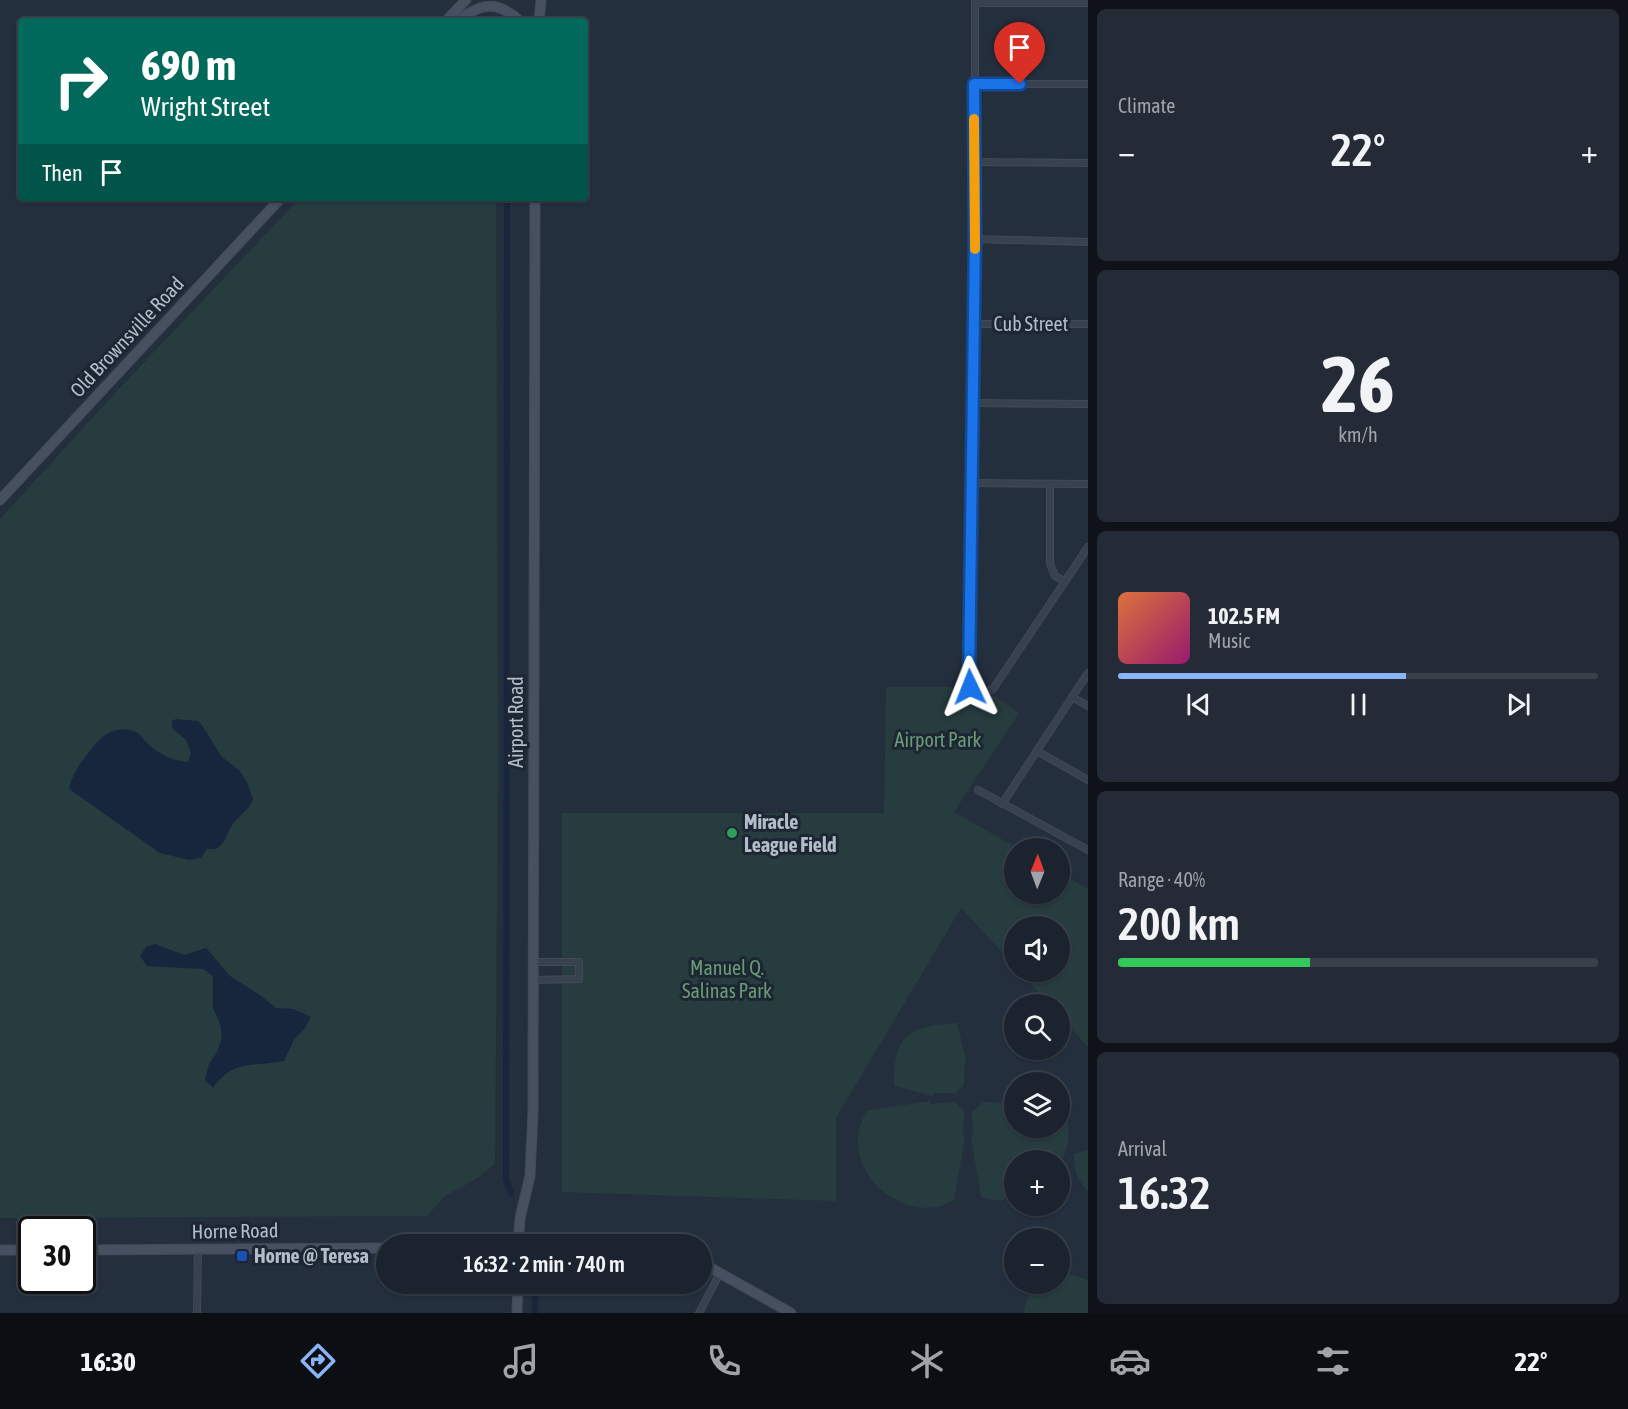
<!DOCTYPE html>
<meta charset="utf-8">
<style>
body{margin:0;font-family:"Asap Condensed",sans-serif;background:#242b36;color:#f1f3f6;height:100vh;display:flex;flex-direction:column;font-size:22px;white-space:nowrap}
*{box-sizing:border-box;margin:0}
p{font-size:20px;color:#a0a4aa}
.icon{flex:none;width:33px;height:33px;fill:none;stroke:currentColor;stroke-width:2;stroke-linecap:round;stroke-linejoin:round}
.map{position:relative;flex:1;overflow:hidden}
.side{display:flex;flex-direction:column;gap:9px;padding:9px;background:#0f1319;width:540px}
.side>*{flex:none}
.top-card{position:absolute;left:18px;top:18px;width:570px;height:183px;border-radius:6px;box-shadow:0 2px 4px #0004,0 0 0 2px #39404a;background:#00695c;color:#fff;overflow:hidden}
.needle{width:39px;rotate:1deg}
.buttons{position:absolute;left:1004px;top:838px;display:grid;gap:12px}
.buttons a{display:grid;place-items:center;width:66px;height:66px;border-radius:50%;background:#1b232e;box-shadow:0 2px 4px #0004,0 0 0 2px #39404a;font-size:30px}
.speed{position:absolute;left:18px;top:1216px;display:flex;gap:12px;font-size:30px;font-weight:700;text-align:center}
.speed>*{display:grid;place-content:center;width:78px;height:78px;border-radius:50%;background:#1b232e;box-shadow:0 2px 4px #0004,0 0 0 2px #39404a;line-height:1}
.speed .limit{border:3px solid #111;border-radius:9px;background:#fff;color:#111}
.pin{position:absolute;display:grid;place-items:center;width:51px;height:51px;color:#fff;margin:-62px -26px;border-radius:50% 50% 50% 0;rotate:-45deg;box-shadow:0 0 6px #0007}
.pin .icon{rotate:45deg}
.me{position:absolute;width:66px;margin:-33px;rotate:358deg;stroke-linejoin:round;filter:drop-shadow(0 0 4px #0008)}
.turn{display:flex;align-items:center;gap:21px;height:126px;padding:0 24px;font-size:27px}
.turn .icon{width:78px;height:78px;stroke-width:2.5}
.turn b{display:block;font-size:42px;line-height:51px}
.then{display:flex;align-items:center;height:57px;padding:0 24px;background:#0003;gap:12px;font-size:22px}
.big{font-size:45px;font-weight:600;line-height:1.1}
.side .card{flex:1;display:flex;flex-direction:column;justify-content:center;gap:9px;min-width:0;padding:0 21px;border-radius:9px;background:#242b36}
.side .dial{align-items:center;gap:0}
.dial b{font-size:78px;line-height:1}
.song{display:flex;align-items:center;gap:18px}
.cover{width:72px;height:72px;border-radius:9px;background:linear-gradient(135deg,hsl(20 70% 55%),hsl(320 70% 35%))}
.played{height:6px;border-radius:3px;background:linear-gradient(90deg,#8ab4f8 60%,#39404a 60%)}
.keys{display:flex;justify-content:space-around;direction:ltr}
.heat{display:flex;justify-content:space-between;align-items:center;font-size:33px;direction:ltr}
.charge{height:9px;border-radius:4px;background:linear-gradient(90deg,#34c759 40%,#39404a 0)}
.trip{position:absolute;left:376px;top:1234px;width:336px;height:60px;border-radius:30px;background:#1b232e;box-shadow:0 2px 4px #0004,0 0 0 2px #39404a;font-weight:600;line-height:60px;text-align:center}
.tab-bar{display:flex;height:96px;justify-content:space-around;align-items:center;background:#0b0e12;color:#a0a4aa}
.tab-bar .icon{width:42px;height:42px}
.tab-bar .on{color:#8ab4f8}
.tab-bar b{font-size:27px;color:#f1f3f6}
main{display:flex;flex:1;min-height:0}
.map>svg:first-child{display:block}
.green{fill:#263c3f}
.water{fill:#17263c}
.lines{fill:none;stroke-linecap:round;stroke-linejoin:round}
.canal{stroke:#17263c;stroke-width:6}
.street-casing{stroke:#414a57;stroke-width:8}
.secondary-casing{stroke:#414a57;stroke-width:11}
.street{stroke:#38414e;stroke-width:6}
.secondary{stroke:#465061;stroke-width:9}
.route-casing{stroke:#114b97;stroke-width:15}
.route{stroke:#1a73e8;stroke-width:10}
.slow{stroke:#f59e0b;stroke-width:10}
.leisure-dot{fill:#2e9e5b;stroke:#1d2633;stroke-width:2}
.transit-dot{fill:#1a4fb4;stroke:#1d2633;stroke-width:2}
.labels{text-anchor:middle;stroke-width:6;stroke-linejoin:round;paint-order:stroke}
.street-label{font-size:20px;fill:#b4bcc9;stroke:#1d2633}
.park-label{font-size:20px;fill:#6b9a76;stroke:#1d2633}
.poi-label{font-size:20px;font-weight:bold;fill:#b4bcc9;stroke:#1d2633;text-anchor:start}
</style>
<main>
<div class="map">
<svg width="1088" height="1313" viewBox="0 0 1088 1313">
<rect width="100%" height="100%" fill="#242f3e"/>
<g class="green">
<polygon points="300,198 496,198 498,760 495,1164 476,1179 445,1196 427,1216 0,1218 0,519 117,391"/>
<path d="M 886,687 L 966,687 L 968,693 C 977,699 983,699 993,695 L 1019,713 L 954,812 L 1019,849 L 1014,849 L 1014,894 L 1059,894 L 1059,872 L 1088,889 L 1088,1047 L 1059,1015 L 1059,1005 L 1050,1005 L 1020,972 L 1059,972 L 1059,927 L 1014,927 L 1014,965 L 961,908 L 836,1118 L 836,1201 L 562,1192 L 562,813 L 884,813 Z"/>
<path d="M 957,1023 L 966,1060 L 965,1061 L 964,1085 L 955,1093 L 934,1093 L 933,1096 L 894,1086 C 893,1035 909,1026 957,1023 Z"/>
<path d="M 929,1101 L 930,1104 L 955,1102 L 964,1111 L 963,1136 L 965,1138 L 954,1200 C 917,1223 867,1192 859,1153 C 856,1139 860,1124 866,1111 Z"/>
<path d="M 983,1102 L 1014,1103 L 1014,1128 L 1059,1128 L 1059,1111 L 1067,1112 C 1070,1133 1069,1148 1059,1167 L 1059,1161 L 1014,1161 L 1014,1199 L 996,1200 L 981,1197 L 971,1137 L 973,1136 L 972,1112 Z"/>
<path d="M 1088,1150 L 1088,1192 C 1078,1181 1073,1169 1074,1154 Z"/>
<path d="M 1059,1275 L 1073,1275 L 1088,1280 L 1088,1313 L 1024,1313 C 1027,1289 1037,1284 1059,1284 Z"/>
</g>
<g class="water">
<path d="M 176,719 L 198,721 L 202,725 L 221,756 L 240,771 L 247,782 L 253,799 C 249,811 239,815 232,825 C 225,836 224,852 207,849 L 201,858 L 189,860 L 160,853 L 69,789 C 72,773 83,760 92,748 C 102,734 119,724 136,732 C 141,734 142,738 146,742 C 157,753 172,761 188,762 L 191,753 L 186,740 L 172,728 L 172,721 Z"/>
<path d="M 155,944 L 184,955 L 206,948 L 230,976 L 260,995 L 276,1008 L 294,1009 L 311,1017 L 305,1028 L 294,1040 L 284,1061 C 252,1067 233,1059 213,1088 L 205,1080 L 209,1064 L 217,1052 L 222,1038 L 220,1024 L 213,1008 L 213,976 L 203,969 L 147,966 L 140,956 L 146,947 Z"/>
</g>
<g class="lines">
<g class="canal">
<polyline points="507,198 506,1179 511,1194"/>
<polyline points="535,1313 535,1284"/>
</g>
<g class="street-casing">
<g id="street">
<polyline points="975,0 975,239 969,679 970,686 977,693 984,693 993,689 1088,547"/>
<polyline points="975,3 1088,3"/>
<polyline points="974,84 1088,84"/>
<polyline points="974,162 1088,163"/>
<polyline points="975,239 1088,242"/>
<polyline points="973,324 1088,324"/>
<polyline points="972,403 1088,404"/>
<polyline points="972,483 1088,484"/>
<polyline points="1050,484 1050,564 1055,576 1064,581"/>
<polyline points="1072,697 1088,706"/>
<polyline points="1037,751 1088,780"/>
<polyline points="978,790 1088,850"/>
<polyline points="1002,804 1088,673"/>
<polyline points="533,962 579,962 579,979 533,980"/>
<polyline points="197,1313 198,1249"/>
<polyline points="699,1313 720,1273"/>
</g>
</g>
<g class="secondary-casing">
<g id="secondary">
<polyline points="446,21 466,0"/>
<path d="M 458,21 C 480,3 497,0 520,21"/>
<polyline points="539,21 541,0"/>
<polyline points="0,500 281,198"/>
<polyline points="518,1245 520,1218 530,1176 533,1112 535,198"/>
<polyline points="0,1250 32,1250"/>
<polyline points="82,1250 387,1248"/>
<polyline points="702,1263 791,1313"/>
<polyline points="517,1313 518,1284"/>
</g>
</g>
<use href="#street" class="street"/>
<use href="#secondary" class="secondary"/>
</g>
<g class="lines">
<g class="route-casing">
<polyline id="route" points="970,687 969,679 975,240 974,84 1020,84"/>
</g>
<use href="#route" class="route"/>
<polyline class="slow" points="974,119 975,249"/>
</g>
<circle class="leisure-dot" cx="732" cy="833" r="6"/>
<rect class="transit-dot" x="236" y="1250" width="12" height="12" rx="3"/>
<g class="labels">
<g class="street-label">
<text x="1031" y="331">Cub Street</text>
<text transform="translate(127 337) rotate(-47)" y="7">Old Brownsville Road</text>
<text transform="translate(516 722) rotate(-90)" y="7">Airport Road</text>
<text transform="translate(235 1231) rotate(-1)" y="7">Horne Road</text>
</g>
<g class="park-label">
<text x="938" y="747">Airport Park</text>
<text x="727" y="975">Manuel Q.<tspan x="727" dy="23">Salinas Park</tspan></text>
</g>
<g class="poi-label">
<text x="744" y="829">Miracle<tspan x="744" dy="23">League Field</tspan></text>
<text x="254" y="1263">Horne @ Teresa</text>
</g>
</g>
</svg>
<div class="buttons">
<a><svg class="needle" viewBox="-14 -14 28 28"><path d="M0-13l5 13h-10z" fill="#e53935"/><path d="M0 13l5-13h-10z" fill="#a0a4aa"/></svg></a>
<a><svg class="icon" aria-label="sound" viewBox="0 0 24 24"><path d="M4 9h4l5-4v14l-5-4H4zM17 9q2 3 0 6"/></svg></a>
<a><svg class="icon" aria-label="search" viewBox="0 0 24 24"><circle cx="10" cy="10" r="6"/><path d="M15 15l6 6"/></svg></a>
<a><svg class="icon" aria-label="layers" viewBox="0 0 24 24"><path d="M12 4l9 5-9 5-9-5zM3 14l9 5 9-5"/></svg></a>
<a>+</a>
<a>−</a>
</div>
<div class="speed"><div class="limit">30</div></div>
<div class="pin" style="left:1020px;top:84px;background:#d93025"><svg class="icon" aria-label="arrive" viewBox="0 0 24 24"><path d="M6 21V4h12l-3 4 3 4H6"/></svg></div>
<svg class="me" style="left:970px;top:687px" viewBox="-20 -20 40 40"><path d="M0-17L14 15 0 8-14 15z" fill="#1a73e8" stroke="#fff" stroke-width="4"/></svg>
<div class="trip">16:32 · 2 min · 740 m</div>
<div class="top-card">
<div class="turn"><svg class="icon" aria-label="right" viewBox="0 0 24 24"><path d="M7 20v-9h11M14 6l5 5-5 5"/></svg><div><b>690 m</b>Wright Street</div></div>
<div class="then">Then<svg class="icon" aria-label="arrive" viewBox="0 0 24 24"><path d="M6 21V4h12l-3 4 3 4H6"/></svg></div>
</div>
</div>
<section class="side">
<div class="card"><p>Climate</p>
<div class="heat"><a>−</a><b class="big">22°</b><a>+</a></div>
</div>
<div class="card dial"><b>26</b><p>km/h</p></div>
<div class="card">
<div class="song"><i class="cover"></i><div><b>102.5 FM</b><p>Music</p></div></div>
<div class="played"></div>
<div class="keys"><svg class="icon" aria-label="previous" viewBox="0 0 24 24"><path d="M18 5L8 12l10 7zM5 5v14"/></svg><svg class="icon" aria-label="pause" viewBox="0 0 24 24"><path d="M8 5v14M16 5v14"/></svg><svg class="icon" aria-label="next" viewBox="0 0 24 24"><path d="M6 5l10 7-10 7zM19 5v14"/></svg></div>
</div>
<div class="card"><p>Range · 40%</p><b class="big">200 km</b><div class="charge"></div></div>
<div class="card"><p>Arrival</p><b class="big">16:32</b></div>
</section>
</main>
<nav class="tab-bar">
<b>16:30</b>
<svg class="icon on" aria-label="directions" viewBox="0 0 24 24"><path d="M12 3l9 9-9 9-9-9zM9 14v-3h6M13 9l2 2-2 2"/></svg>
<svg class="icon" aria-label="music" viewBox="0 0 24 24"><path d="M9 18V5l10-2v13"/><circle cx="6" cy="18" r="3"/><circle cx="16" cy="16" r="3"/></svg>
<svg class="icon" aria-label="phone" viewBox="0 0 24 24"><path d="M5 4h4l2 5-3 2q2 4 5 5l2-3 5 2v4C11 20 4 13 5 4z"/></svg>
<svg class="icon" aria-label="climate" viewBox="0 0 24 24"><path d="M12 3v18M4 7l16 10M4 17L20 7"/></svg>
<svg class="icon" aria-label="car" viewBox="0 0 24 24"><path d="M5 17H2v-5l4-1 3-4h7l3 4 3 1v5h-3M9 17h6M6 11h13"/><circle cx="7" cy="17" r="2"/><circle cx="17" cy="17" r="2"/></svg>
<svg class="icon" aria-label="filters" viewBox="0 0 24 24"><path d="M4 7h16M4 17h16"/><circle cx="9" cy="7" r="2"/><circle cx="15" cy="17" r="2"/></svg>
<b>22°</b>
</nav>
